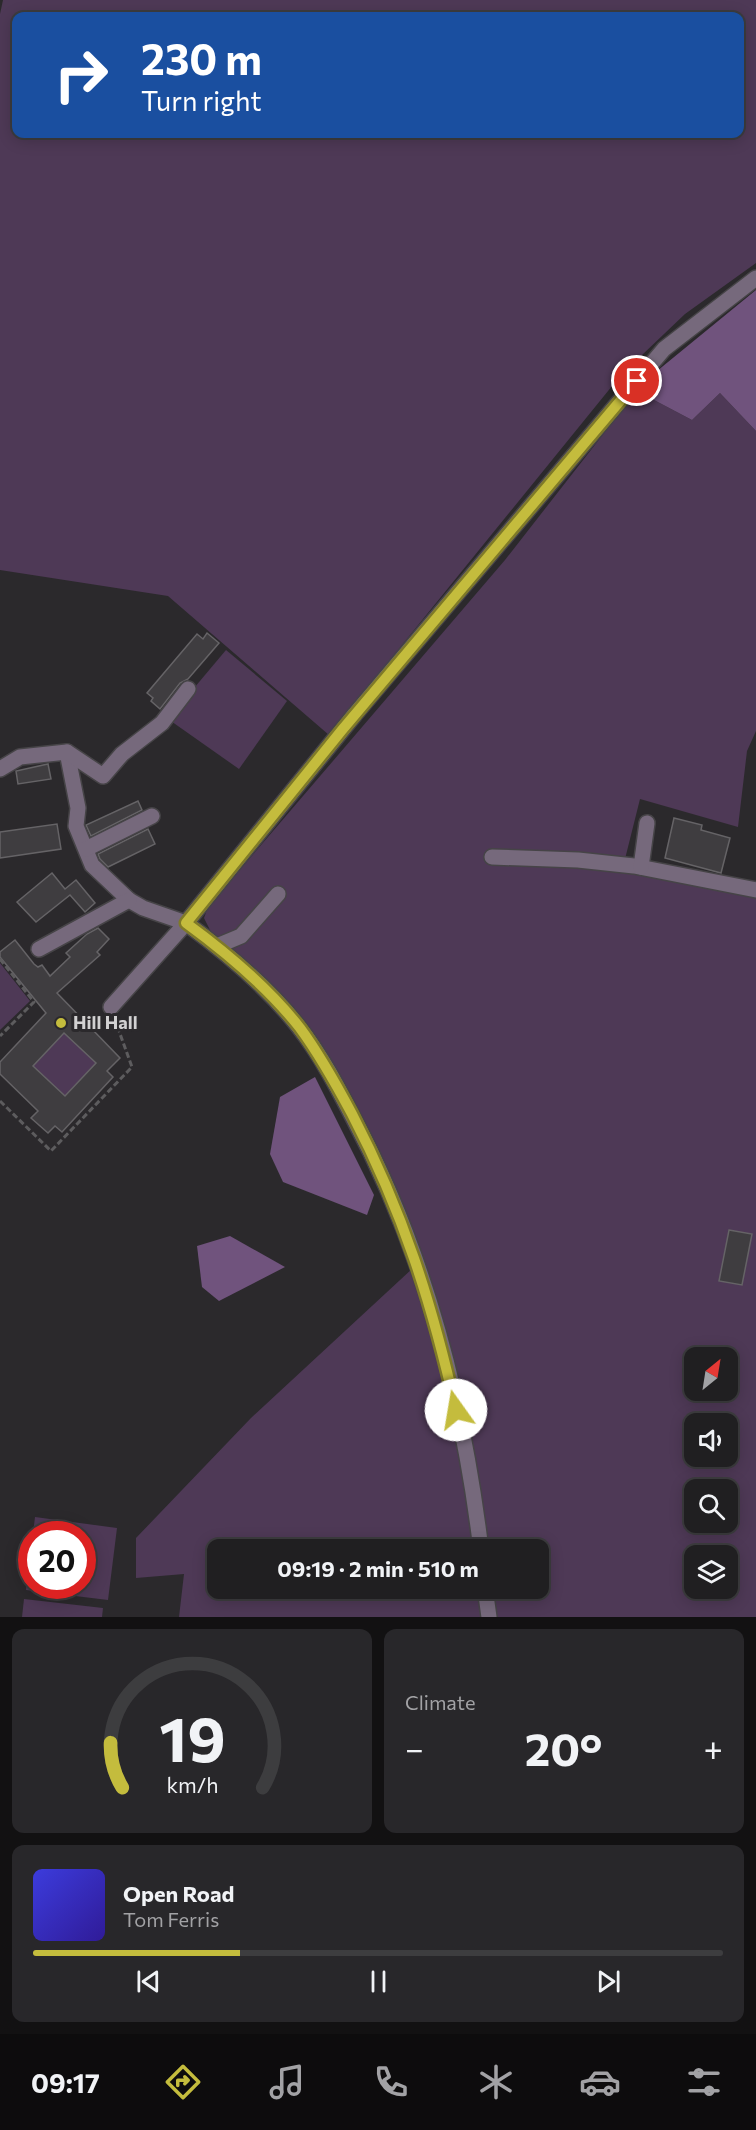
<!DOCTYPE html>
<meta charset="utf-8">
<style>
body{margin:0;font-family:Commissioner,sans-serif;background:#28272a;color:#f1f3f6;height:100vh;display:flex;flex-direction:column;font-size:22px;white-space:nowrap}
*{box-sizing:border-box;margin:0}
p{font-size:20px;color:#a2a2a5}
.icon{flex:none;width:33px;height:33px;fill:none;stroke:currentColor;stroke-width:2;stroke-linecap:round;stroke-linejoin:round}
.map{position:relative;height:1617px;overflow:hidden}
.side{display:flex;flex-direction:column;gap:12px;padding:12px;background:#121112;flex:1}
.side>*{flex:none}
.banner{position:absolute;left:12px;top:12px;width:732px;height:126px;border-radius:12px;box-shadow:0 3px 15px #0003,0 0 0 2px #3d3d3f;background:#1a4fa0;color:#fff;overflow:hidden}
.needle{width:39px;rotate:30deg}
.fabs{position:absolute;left:684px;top:1347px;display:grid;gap:12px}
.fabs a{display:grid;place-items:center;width:54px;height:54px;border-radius:12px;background:#201f21;box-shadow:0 3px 15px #0003,0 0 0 2px #3d3d3f;font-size:30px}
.speed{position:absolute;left:18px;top:1521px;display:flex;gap:12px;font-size:30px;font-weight:700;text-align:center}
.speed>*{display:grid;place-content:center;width:78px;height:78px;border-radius:50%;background:#201f21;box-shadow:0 3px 15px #0003,0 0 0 2px #3d3d3f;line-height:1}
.speed .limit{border:9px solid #d22;background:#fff;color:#111}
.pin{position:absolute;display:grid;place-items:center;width:51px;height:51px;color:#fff;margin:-26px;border:3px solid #fff;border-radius:50%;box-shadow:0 2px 6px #0007}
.me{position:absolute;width:66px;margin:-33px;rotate:347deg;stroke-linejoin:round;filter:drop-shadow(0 0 4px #0008)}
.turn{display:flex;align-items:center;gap:21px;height:126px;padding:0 30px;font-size:27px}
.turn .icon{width:78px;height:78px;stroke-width:2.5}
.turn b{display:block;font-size:42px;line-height:51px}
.big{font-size:45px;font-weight:700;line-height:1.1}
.side .card{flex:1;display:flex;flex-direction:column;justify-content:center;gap:9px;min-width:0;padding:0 21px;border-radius:12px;background:#28272a}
.side .dial{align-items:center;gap:0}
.dial svg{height:156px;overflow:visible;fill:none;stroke:#3d3d3f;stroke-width:7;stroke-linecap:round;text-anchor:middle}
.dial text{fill:#f1f3f6;stroke:none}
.song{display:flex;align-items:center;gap:18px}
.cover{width:72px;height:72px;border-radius:9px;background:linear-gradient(135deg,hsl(240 70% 55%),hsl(250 70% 35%))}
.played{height:6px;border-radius:3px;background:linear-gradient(90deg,#c4bc3d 30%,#3d3d3f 30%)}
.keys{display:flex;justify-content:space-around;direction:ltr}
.heat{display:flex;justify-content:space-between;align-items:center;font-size:33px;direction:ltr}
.side .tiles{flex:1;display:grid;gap:12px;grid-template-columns:1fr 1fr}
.card:last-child{grid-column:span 2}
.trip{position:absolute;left:207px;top:1539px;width:342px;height:60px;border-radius:12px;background:#201f21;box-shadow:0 3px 15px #0003,0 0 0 2px #3d3d3f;font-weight:700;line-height:60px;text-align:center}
.menu{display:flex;height:96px;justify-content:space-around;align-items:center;background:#0d0c0d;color:#a2a2a5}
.menu .icon{width:42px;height:42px}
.menu .active{color:#c4bc3d}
.menu b{font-size:27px;color:#f1f3f6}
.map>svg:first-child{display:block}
.green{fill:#4e3956;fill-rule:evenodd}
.forest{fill:#70537d}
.building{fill:#3f3d40;stroke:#656366;stroke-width:1.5;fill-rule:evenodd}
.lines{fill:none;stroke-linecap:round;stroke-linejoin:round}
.minor-casing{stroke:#464447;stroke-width:18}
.path{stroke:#5d5c5e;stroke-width:3;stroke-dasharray:6 3;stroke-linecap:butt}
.minor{stroke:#76697c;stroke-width:15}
.route-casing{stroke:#7f7a28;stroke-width:15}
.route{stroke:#c4bc3d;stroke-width:10}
.poi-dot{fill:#c4bc3d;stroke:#2b292c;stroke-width:2}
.labels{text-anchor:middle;stroke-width:6;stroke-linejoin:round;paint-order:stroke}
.poi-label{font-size:18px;font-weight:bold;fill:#d2d1d2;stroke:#2b292c;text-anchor:start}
</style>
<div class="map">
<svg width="756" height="1617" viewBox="0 0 756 1617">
<rect width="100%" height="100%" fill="#2b292c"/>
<g class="green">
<path d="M 3,0 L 756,0 L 756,263 L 685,314 L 621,375 L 329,735 L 168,596 L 0,570 L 0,14 ZM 16,16 L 740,16 L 740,134 L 16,134 Z"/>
<path d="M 637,391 L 692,420 L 720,393 L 756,431 L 756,731 L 747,751 L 738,827 L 640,799 L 622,871 L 756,897 L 756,1617 L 495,1617 L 492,1589 L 538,1588 L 538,1550 L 488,1549 L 468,1429 L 444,1322 L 413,1231 L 383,1163 L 269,986 L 211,932 L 204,918 L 208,907 L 505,560 ZM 694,1358 L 728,1358 L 728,1390 L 694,1390 ZM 694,1424 L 728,1424 L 728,1456 L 694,1456 ZM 694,1490 L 728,1490 L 728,1522 L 694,1522 ZM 694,1556 L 728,1556 L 728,1588 L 694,1588 Z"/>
<polygon points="226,650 287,701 239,769 168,719"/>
<polygon points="0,963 30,1001 0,1030"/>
<polygon points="64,1033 96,1063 65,1096 33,1066"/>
<path d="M 413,1268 C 439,1359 466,1454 475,1549 L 218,1550 L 218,1588 L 478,1589 L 481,1617 L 179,1617 L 184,1574 L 136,1578 L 136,1538 L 251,1418 Z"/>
<polygon points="35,1517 117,1528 108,1600 26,1590 31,1546 32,1586 82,1586 82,1534 33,1534"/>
<polygon points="24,1599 103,1608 102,1617 22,1617"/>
</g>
<g class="forest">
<polygon points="756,290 756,431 720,393 692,420 637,391 657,371"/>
<polygon points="315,1077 374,1195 367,1215 283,1182 270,1154 280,1097"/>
<polygon points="230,1236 285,1267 219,1301 202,1287 197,1246"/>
</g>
<g class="building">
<polygon points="207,633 219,643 188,679 180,683 160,709 151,701 153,698 147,693 197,634 203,639"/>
<polygon points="48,764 51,779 18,784 16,771"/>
<polygon points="138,801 142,810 91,836 86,825"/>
<polygon points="674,818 702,825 701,830 730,838 721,873 665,858"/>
<polygon points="57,824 61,849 0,858 0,832"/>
<polygon points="148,829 155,844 108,867 100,859 98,854"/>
<polygon points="52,873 65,889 76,880 95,903 85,912 70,895 36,922 17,902"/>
<path d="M 98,928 L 109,939 L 97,952 L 100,955 L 57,993 L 120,1058 L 107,1071 L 113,1077 L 62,1132 L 55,1126 L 48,1133 L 31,1118 L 38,1111 L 0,1074 L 0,1062 L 46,1013 L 0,957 L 0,952 L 15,940 L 34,964 L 38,967 L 42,965 L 50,976 L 70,957 L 66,953 L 87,934 ZM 64,1033 L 96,1063 L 65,1096 L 33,1066 Z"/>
<polygon points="729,1230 752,1234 742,1285 719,1281"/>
</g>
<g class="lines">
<g class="minor-casing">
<g id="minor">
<polyline points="67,752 78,808 76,826 92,865 129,900 143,908 186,923 355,714 664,349 756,278"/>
<polyline points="0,769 20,757 67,752 103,776 122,754 162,723 188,689"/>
<polyline points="86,849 152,816"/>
<polyline points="492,857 578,860 634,866 756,890"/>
<polyline points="641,867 647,823"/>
<polyline points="217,946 241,936 278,894"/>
<polyline points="39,949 129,900"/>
<path d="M 111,1007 L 186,923 C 227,953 268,987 299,1027 C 321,1055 337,1086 353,1117 C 424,1250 463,1400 481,1550"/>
<polyline points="485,1588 489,1617"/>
</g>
</g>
<g class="path">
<polyline points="0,959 34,1002 0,1036"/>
<polyline points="0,1101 51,1151 132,1067 115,1020"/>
</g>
<use href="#minor" class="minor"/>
</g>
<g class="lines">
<g class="route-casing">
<path id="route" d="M 456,1410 C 432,1303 403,1212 352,1114 C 336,1084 320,1055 300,1028 C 268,987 227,953 186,923 L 342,730 L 637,381"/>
</g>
<use href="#route" class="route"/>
</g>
<circle class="poi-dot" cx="61" cy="1023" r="6"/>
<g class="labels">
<g class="poi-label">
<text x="73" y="1029">Hill Hall</text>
</g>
</g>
</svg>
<div class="fabs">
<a><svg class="needle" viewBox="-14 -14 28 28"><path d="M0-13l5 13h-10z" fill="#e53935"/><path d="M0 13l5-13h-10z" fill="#a2a2a5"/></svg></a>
<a><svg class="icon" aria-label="sound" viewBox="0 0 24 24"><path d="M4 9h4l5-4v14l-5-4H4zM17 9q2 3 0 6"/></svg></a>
<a><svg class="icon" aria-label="search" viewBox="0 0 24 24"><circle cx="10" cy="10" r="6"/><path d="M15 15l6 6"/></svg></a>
<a><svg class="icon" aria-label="layers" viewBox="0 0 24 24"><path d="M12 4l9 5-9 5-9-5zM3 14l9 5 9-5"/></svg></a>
</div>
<div class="speed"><div class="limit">20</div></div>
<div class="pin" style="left:637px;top:381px;background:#d93025"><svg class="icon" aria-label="arrive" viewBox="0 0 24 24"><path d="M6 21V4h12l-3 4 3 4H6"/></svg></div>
<svg class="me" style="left:456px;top:1410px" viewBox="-20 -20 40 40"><circle r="19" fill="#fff"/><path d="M0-13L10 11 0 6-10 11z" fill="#c4bc3d"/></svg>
<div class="trip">09:19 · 2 min · 510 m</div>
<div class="banner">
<div class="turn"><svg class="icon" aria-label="right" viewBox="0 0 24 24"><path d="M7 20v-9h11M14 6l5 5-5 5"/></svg><div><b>230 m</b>Turn right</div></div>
</div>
</div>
<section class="side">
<div class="tiles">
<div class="card dial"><svg viewBox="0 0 100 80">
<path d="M14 69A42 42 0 1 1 86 69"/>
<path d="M14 69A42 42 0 0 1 8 46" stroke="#c4bc3d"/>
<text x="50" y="56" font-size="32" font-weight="700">19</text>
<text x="50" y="72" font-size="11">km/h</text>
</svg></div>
<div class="card"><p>Climate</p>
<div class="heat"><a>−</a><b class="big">20°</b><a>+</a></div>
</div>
<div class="card">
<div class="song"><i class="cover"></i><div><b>Open Road</b><p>Tom Ferris</p></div></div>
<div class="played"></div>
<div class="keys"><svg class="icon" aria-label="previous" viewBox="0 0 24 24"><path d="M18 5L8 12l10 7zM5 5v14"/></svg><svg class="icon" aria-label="pause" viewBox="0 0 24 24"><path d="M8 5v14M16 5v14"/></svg><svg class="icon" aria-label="next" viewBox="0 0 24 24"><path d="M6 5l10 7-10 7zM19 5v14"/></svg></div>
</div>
</div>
</section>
<nav class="menu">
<b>09:17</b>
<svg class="icon active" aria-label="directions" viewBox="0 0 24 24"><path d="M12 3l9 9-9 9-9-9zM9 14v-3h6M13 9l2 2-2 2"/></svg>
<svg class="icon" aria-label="music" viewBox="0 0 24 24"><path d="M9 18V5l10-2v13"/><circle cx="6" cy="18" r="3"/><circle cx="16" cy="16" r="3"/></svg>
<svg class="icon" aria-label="phone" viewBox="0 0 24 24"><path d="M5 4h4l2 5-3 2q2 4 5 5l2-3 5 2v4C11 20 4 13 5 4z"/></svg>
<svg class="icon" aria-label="climate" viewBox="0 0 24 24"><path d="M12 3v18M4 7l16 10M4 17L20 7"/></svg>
<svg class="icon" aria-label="car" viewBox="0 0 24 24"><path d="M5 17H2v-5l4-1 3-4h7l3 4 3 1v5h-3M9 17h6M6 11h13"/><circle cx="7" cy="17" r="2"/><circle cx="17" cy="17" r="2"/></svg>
<svg class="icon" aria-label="filters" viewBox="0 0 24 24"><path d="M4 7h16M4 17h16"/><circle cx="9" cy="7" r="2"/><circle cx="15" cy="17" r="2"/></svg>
</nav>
